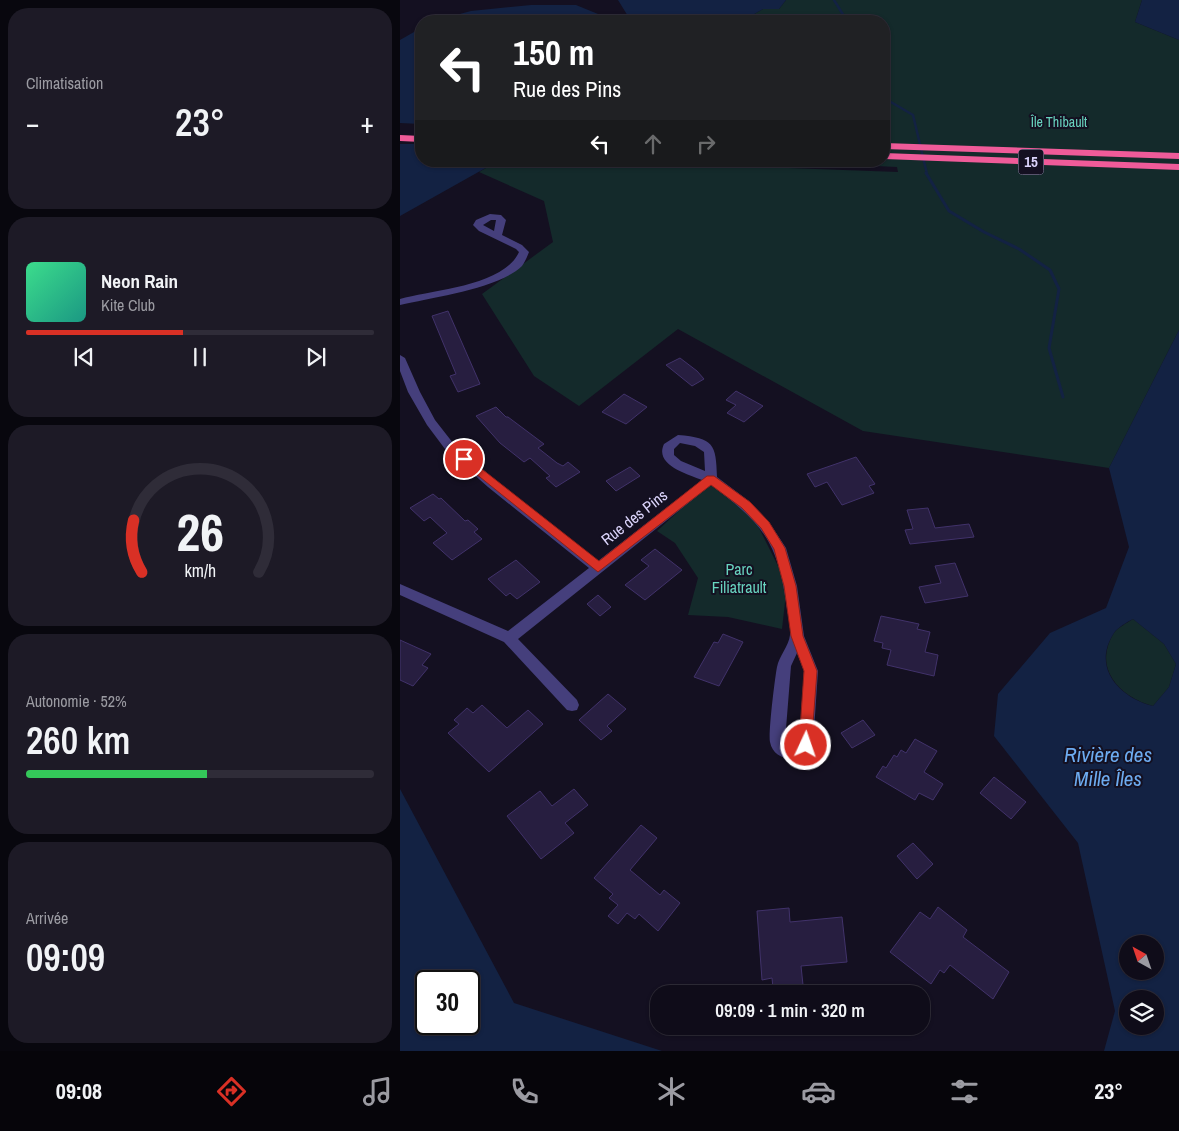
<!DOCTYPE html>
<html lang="fr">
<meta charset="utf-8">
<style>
body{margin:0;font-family:"Archivo Narrow",sans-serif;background:#1d1a26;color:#f1f3f6;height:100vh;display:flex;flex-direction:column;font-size:19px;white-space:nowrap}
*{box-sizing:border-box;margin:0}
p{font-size:16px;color:#9b9ba2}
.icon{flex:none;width:28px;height:28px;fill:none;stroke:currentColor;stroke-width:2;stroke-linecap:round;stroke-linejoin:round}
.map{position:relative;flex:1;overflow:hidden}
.details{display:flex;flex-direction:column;gap:8px;padding:8px;background:#08070e;width:400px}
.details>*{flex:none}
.banner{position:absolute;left:15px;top:15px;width:475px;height:152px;border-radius:20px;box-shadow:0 1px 4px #0004,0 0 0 1px #2f2c38;background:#202124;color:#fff;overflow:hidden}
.needle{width:32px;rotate:320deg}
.controls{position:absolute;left:719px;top:935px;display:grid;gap:10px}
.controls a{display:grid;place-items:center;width:45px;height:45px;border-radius:50%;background:#0f0c19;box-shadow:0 1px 4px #0004,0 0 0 1px #2f2c38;font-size:25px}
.speed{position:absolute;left:15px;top:970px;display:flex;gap:10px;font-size:25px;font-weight:700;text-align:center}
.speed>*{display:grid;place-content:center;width:65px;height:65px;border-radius:50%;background:#0f0c19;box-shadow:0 1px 4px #0004,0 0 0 1px #2f2c38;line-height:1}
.speed .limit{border:2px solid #111;border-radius:8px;background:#fff;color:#111}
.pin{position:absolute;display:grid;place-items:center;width:42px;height:42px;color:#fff;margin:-21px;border:2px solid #fff;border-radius:50%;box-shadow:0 1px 5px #0007}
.me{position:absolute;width:55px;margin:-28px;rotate:3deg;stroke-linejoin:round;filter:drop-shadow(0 0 4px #0008)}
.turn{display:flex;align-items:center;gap:18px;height:105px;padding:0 15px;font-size:22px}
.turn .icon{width:65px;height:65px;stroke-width:2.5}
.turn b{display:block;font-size:35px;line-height:42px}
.lanes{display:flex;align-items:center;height:48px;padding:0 15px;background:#0003;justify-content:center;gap:25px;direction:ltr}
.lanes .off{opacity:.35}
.big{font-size:38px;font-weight:600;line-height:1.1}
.details .widget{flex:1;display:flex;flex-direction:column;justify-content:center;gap:8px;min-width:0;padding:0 18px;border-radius:20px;background:#1d1a26}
.details .dial{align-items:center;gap:0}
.dial svg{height:130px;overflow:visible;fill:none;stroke:#2f2c38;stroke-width:7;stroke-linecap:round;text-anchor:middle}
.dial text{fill:#f1f3f6;stroke:none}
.song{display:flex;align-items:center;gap:15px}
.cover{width:60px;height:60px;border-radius:8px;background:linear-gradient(135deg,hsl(150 70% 55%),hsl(170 70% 35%))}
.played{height:5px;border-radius:2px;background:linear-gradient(90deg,#d93025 45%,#2f2c38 45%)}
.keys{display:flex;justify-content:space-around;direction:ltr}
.heat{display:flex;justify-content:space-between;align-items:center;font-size:28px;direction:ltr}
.charge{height:8px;border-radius:4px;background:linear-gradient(90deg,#34c759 52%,#2f2c38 0)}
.trip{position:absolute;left:250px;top:985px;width:280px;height:50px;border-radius:20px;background:#0f0c19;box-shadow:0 1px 4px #0004,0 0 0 1px #2f2c38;font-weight:600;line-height:50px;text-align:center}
.tabs{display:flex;height:80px;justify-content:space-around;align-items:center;background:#06050a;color:#9b9ba2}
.tabs .icon{width:35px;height:35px}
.tabs .active{color:#d93025}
.tabs b{font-size:22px;color:#f1f3f6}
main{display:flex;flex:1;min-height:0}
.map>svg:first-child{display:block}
.green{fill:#142a2b}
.water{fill:#132243;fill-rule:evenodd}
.pier{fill:#141021}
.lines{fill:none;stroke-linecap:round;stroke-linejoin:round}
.stream-far1{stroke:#132243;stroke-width:2.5}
.stream{stroke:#132243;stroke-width:3}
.building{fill:#271e40;stroke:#41326a}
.minor{fill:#453f7c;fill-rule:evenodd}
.motorway{fill:#ef5b99;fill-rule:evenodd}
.route{fill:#d93025;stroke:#8d1f18}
.labels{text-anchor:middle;stroke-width:4;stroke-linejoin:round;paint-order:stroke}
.far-park-label{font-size:14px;fill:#68d3bf;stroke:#141021}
.shield{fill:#141021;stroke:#9f99ba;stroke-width:1}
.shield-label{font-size:15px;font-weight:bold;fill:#dbd4fb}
.street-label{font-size:16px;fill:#dbd4fb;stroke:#141021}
.park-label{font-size:16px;fill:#68d3bf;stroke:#141021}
.near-water-label{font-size:21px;font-style:italic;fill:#6dabf0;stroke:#141021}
</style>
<main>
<section class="details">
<div class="widget"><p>Climatisation</p>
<div class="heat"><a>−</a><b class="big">23°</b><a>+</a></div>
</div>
<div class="widget">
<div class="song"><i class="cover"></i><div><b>Neon Rain</b><p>Kite Club</p></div></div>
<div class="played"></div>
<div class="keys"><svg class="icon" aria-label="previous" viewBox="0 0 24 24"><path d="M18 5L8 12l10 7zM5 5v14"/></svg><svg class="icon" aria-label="pause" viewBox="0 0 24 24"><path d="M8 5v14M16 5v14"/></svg><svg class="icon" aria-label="next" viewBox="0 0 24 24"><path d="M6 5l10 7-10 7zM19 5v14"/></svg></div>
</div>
<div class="widget dial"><svg viewBox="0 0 100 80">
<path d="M14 69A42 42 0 1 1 86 69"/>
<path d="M14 69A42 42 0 0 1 9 37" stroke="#d93025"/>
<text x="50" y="56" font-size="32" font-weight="700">26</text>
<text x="50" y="72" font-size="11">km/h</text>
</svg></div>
<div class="widget"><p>Autonomie · 52%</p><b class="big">260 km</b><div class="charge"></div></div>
<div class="widget"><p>Arrivée</p><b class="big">09:09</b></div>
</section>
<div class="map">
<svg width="779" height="1051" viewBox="0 0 779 1051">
<rect width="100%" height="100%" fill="#141021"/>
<g class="green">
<polygon points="386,0 742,0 735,22 779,40 779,330 709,468 463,431 278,329 179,406 134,376 82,294 153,242 144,201 79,172 98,161 201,161 498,172 497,167 367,161 484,161 484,21 342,21 363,9 379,9"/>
<polygon points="310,482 353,516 387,584 382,629 328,617 288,615 298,578 275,543 257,531"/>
<path d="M 733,619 L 764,644 L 776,664 L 769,687 L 753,706 C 720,697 692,668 714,633 C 717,628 727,623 733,619 Z"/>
</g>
<g class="water">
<polygon points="218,0 386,0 379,9 363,9 342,21 231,21"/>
<polygon points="742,0 779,0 779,40 735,22"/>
<polygon points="131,5 176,5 198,14 200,21 34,21 71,11"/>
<polygon points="21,28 21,161 98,161 0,216 0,40"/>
<path d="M 779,330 L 779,1051 L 704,1051 L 715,1011 L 678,843 L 594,736 L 598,694 L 650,633 L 706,608 L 729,547 L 709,468 ZM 733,619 L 764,644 L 776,664 L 769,687 L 753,706 C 720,698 691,668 714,633 C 717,628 727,622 733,619 ZM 728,944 L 755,944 L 755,971 L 728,971 ZM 728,999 L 755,999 L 755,1026 L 728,1026 Z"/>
<path d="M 0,789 L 114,1003 L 262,1051 L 0,1051 ZM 26,981 L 69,981 L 69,1024 L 26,1024 Z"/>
</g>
<polygon class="pier" points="0,123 21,124 21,144 0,144"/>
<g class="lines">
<g class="stream-far1">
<polyline points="434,0 447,21"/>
<polyline points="484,98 513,115 527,174"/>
</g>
<polyline class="stream" points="526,173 549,211 584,232 619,249 650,270 659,289 649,348 663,397"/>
</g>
<g class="building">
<polygon points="48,311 80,384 58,392 50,376 56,374 32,316"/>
<polygon points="280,358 297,371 304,379 292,386 266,365"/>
<polygon points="336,391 363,406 344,422 327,413 336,405 326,400"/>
<polygon points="224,394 247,407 226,424 202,412"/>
<polygon points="96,407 106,417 108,417 144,444 138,448 157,463 163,466 168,462 180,472 156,487 146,478 150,476 130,458 124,462 100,443 76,416"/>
<polygon points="456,457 475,484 469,486 474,493 442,505 427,482 415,487 407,474"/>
<polygon points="230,467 240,476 216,491 206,481"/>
<polygon points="33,494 39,499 41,498 65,521 68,520 78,529 74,532 82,539 52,560 33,543 47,533 30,517 24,521 10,508"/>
<polygon points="528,508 535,528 569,524 574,537 510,544 505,530 513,529 507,510"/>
<polygon points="255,549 282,570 245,600 225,585 249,566 241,560"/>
<polygon points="116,560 140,582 117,599 110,593 106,596 88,579"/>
<polygon points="555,563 568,596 525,603 519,587 541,583 535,566"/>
<polygon points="198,595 211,607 200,616 187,604"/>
<polygon points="481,616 519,624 517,629 530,632 525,652 538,655 534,676 487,665 491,650 482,648 483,643 474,641"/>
<polygon points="323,634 343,642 319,686 294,677 314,642 318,643"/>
<polygon points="0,640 31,654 22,665 28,668 13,686 0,680"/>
<polygon points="208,694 226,709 207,726 212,731 201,740 179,720"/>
<polygon points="82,705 107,728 128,710 143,724 89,772 48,733 59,724 54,720 67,708 73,713"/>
<polygon points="463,720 475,735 452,748 441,733"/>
<polygon points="515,739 537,751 524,772 543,784 533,800 519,793 515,800 476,777 483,766 486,768 494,755 497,757 501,750 506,753"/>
<polygon points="594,777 626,802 611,819 580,793"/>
<polygon points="174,789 188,805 165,823 174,833 141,859 107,816 140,791 152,806"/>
<polygon points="241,825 257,838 230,870 260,895 264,890 280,903 258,931 239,914 235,919 227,913 218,924 208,916 218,905 209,898 213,894 194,878"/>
<polygon points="513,843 533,864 517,879 497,856"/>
<polygon points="538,907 567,930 563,937 609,972 593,999 550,965 544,973 540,970 531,984 490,952 520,912 530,919"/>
<polygon points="389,908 390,922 442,917 447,962 401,966 403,985 373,988 372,978 362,980 357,911"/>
</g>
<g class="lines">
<g class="minor">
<path d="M 90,214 L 101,215 L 106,220 L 102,235 L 122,245 L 129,252 C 127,257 125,262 122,266 C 98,289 33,297 0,305 L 0,299 C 32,290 104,286 119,252 L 116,249 L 79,231 L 73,225 L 76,220 ZM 91,220 L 96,220 L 94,231 L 83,225 Z"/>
<path d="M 0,355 L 5,358 L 20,392 L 35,420 L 53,443 L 96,481 L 198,561 L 302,480 C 287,474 254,465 264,444 L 278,435 C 314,438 316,444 317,477 L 350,502 L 369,522 L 386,548 L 397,586 L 404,636 L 418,671 L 413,745 C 406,763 374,764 370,742 C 368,734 375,677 377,667 C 379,656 389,646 390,635 C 391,625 387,612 386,602 C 377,539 360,522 311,485 L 118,639 L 177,700 L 179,705 L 177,710 L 172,711 L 167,710 L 104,642 L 0,595 L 0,584 L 108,631 L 189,568 L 88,487 L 45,449 L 27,425 L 8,392 L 0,371 ZM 280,443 L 295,446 L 304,452 L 305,471 L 281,461 L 274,455 L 274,449 ZM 397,653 L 404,671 L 399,742 L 390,746 L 385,741 L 391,666 Z"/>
</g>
<g class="motorway">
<polygon points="0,135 21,136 21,142 0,141"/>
<polygon points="484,143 779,153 779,159 484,149"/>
<polygon points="484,153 779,164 779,170 484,159"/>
</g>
</g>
<polygon class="route" points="64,455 199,561 307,476 314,476 350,502 369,522 385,548 396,586 403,636 417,671 411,750 406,751 401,750 399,745 404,671 391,636 384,586 374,549 361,528 342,508 311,485 198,572 60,461 58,459"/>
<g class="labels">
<g class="far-park-label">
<text x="659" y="127">Île Thibault</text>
</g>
<rect class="shield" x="618.5" y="149.5" width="25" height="25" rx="4"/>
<g class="shield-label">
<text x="631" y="167">15</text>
</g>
<g class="street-label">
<text transform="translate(234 517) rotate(-38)" y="6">Rue des Pins</text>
</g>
<g class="park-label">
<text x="339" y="575">Parc<tspan x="339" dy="18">Filiatrault</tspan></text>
</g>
<g class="near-water-label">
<text x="708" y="762">Rivière des<tspan x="708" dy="24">Mille Îles</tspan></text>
</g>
</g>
</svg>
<div class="controls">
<a><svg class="needle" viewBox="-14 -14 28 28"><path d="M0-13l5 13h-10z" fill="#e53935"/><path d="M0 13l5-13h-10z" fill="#9b9ba2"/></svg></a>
<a><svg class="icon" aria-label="layers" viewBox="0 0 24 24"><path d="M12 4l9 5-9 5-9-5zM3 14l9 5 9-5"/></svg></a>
</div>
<div class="speed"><div class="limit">30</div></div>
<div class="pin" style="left:64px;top:459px;background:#d93025"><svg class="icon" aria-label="arrive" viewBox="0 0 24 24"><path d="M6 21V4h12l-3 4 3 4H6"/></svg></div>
<svg class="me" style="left:406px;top:745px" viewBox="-20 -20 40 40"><circle r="17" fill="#d93025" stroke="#fff" stroke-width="3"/><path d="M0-11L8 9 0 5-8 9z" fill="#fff"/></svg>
<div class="trip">09:09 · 1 min · 320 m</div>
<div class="banner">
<div class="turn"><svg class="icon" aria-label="left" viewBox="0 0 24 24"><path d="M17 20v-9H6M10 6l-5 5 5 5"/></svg><div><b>150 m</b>Rue des Pins</div></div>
<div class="lanes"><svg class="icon" aria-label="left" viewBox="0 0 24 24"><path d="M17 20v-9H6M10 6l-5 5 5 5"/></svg><svg class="icon off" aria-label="ahead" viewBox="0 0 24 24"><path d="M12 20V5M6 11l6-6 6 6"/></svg><svg class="icon off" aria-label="right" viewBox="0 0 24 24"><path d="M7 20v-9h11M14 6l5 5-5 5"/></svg></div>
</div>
</div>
</main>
<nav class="tabs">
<b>09:08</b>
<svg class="icon active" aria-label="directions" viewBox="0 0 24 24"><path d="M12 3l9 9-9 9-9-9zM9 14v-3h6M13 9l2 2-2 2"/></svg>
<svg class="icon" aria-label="music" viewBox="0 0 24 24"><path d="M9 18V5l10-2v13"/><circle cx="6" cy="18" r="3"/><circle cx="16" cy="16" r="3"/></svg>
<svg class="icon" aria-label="phone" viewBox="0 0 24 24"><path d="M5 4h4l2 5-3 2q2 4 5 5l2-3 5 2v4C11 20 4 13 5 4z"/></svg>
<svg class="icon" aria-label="climate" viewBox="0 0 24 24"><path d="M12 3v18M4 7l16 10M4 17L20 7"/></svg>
<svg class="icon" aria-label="car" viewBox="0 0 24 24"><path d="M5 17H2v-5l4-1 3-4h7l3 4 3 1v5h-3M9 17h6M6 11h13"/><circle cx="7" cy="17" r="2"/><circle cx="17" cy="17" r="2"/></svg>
<svg class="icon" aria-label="filters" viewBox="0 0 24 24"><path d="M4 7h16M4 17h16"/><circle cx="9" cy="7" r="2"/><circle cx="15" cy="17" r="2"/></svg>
<b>23°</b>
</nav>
